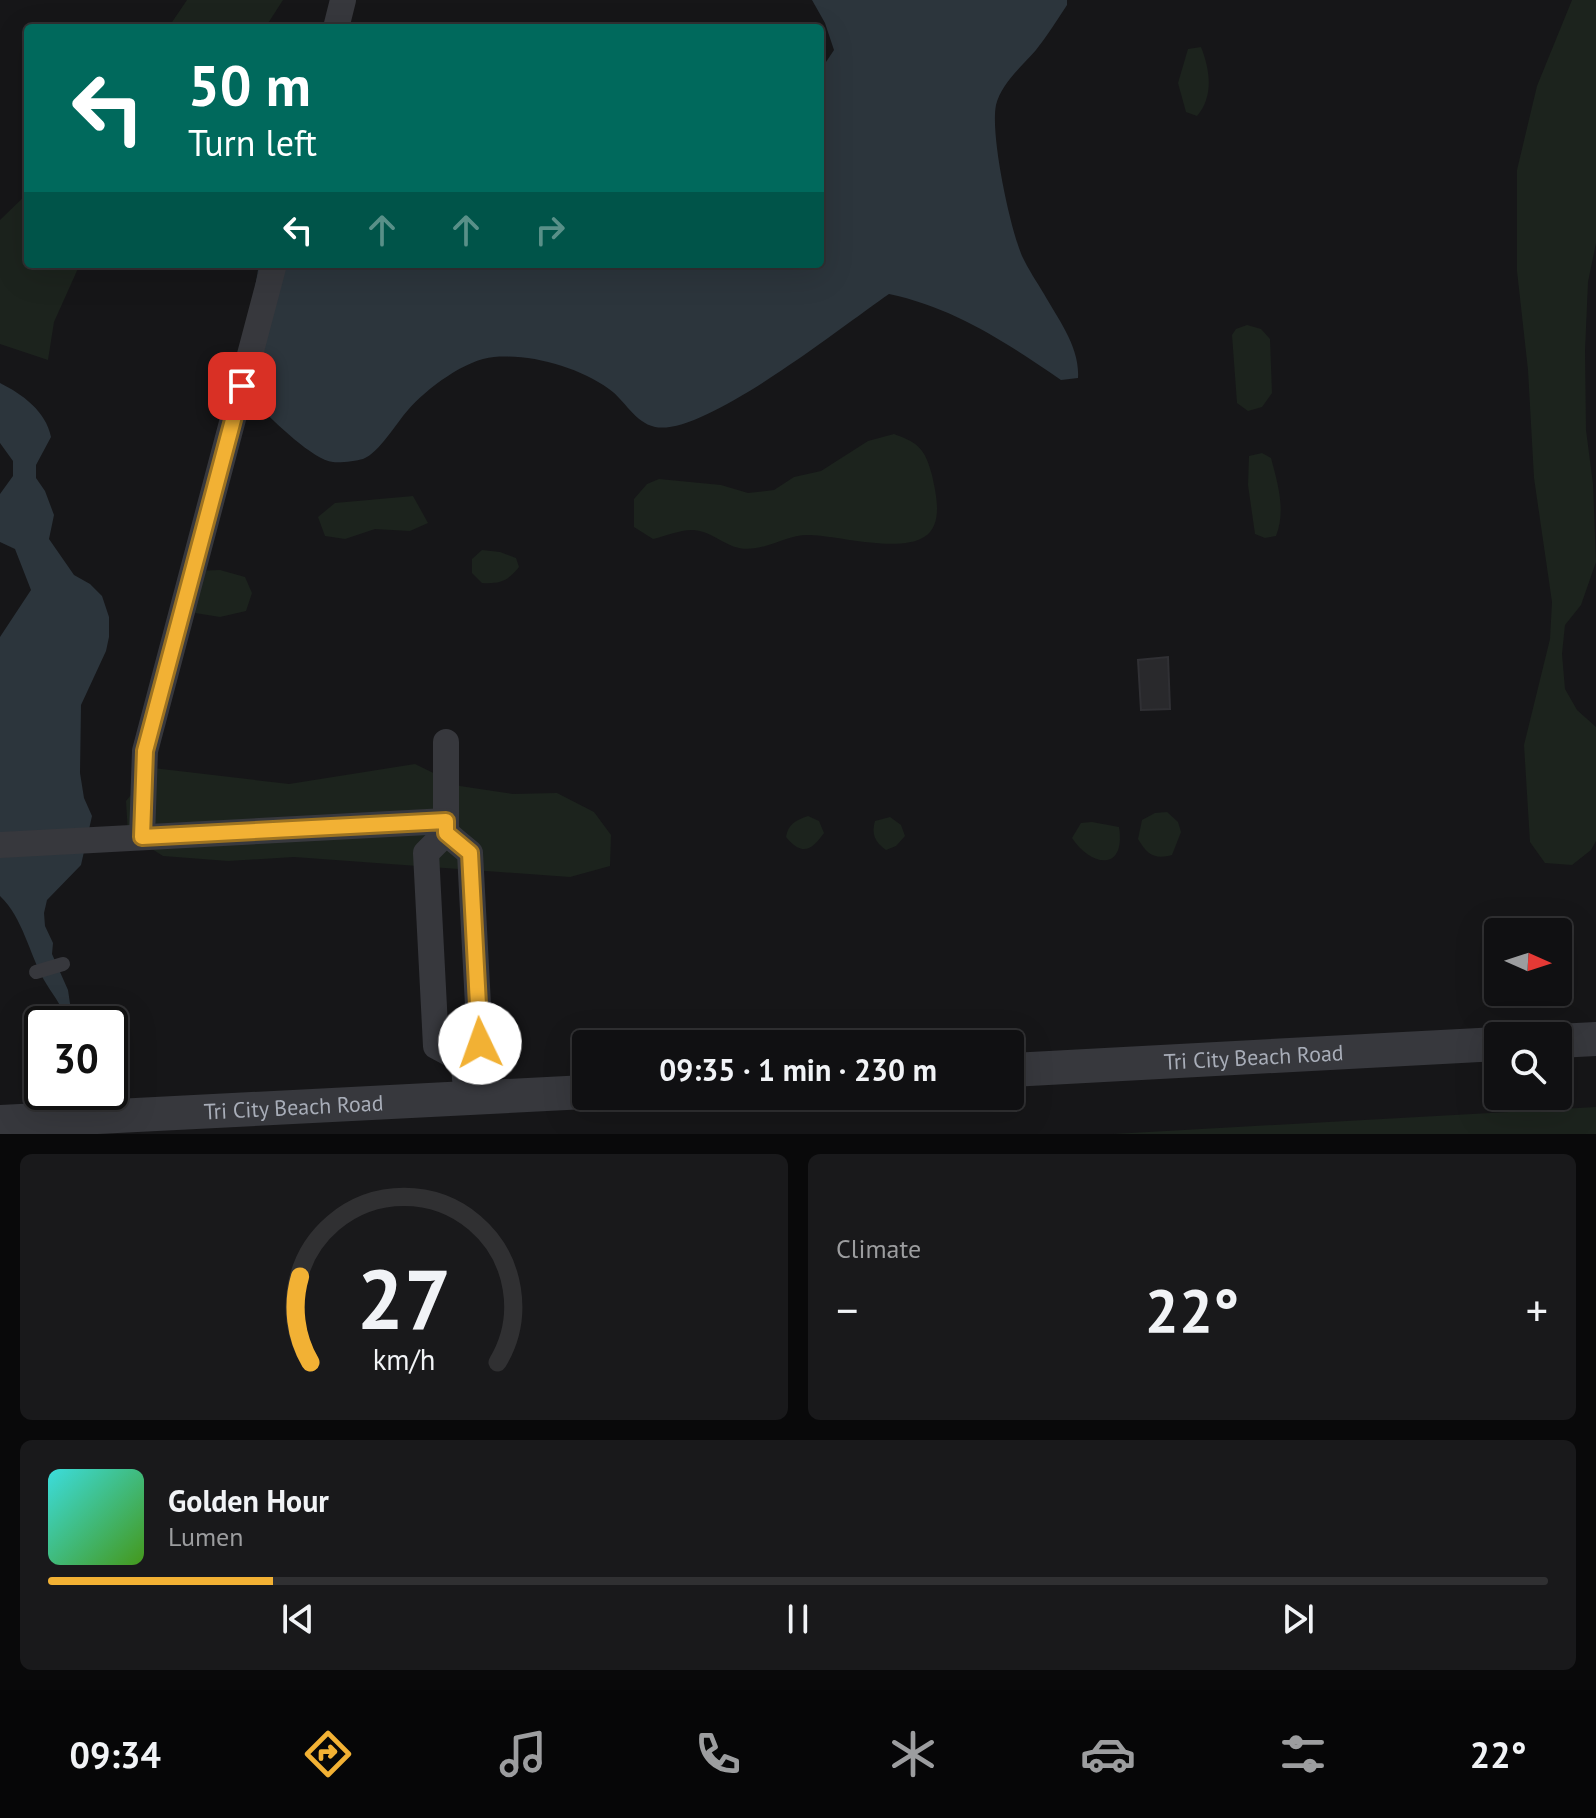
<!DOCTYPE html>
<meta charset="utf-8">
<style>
body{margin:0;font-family:"PT Sans",sans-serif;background:#19191b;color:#f1f3f6;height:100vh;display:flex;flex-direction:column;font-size:30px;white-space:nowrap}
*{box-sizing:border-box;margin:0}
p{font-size:26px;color:#9c9d9f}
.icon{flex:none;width:44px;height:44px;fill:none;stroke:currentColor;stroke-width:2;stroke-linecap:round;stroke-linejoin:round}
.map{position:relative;height:1134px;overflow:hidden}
.drawer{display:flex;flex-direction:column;gap:20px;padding:20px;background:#09090a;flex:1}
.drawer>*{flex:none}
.hud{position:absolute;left:24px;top:24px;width:800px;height:244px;border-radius:8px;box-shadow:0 8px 32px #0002,0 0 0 2px #303032;background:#00695c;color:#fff;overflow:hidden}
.needle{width:52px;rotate:93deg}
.tools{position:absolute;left:1484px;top:918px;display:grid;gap:16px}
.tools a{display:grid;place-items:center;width:88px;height:88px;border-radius:8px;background:#101012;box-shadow:0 8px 32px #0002,0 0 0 2px #303032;font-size:40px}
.speed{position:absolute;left:24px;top:1006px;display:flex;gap:16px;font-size:40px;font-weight:700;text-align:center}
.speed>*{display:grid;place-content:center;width:104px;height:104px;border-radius:50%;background:#101012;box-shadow:0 8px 32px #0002,0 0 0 2px #303032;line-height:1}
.speed .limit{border:4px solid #111;border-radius:12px;background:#fff;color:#111}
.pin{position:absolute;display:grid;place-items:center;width:68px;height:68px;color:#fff;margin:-34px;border-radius:16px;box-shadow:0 4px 12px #0006}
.me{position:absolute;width:88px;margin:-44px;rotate:357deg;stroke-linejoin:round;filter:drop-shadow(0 0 6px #0008)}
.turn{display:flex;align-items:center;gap:28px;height:168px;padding:0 32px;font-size:36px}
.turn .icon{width:104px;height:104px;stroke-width:2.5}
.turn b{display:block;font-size:56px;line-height:68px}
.lanes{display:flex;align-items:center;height:76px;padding:0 32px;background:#0003;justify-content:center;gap:40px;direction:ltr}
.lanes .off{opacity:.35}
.big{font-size:60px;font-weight:700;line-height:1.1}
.drawer .widget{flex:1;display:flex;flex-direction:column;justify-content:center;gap:12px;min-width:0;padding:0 28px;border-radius:12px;background:#19191b}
.drawer .dial{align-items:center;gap:0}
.dial svg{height:208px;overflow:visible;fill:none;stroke:#303032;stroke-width:7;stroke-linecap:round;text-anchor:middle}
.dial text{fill:#f1f3f6;stroke:none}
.song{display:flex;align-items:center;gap:24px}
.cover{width:96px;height:96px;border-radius:12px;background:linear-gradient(135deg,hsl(180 70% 55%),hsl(100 70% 35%))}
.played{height:8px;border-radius:4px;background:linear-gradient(90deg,#f2b134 15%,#303032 15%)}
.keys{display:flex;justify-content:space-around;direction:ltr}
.heat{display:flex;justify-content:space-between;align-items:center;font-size:44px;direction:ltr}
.drawer .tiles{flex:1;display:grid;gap:20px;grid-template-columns:1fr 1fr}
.widget:last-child{grid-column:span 2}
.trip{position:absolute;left:572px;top:1030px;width:452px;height:80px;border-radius:8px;background:#101012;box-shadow:0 8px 32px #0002,0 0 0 2px #303032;font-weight:700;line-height:80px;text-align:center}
.tab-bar{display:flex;height:128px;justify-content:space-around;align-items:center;background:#060607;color:#9c9d9f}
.tab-bar .icon{width:56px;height:56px}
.tab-bar .selected{color:#f2b134}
.tab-bar b{font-size:36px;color:#f1f3f6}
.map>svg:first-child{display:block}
.green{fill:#1c231d}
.water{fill:#2c353c}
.building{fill:#29292c;stroke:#303034;stroke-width:2}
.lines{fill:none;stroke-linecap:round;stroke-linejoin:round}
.service{stroke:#37383d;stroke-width:14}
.minor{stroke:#37383d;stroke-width:26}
.tertiary{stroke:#37383d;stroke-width:34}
.route-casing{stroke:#9d7322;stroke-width:20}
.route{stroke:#f2b134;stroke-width:14}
.labels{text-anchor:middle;stroke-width:8;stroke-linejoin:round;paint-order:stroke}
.street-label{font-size:22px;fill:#a8adb8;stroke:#111113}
</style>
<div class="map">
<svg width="1596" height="1134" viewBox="0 0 1596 1134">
<rect width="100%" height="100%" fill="#161618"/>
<g class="green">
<polygon points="187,0 283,0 265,28 168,28"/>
<polygon points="1572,0 1596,0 1596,243 1588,282 1585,351 1586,430 1593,484 1596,562 1581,605 1565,625 1562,654 1565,689 1577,710 1596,727 1596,841 1591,850 1572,865 1545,863 1530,842 1524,745 1550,639 1552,602 1534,478 1528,370 1517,271 1517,170 1537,86"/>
<path d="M 1201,47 C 1210,70 1214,96 1197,116 L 1186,112 L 1178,83 L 1188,49 Z"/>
<polygon points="28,193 28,264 80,264 54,322 48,360 0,344 0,220"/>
<polygon points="1247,325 1261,329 1270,339 1272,393 1262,407 1248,411 1237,403 1232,335 1236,329"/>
<path d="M 894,434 C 919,443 925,449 932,475 C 936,494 944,525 924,537 C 899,553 839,536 810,535 C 785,534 764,553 739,548 C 724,545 710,531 694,530 C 682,529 665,536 653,539 L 634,527 L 634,499 L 647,484 L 659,479 L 721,485 L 748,493 L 774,490 L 794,477 L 821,471 L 868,441 Z"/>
<path d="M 1262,453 L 1271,458 C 1278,484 1286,511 1276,536 L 1265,538 L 1255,534 L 1248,485 L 1249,456 Z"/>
<polygon points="413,496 428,523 410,531 375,529 345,539 325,536 318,517 335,503"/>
<path d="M 482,550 L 500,552 L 516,558 L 519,567 C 508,581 500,584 482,583 L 472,573 L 472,559 Z"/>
<polygon points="220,570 245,577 252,593 246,611 220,617 195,613 194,571"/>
<polygon points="415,764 460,786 513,794 557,793 594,812 611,835 610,866 570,877 294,857 228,861 163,856 128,834 126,801 153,768 289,784"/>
<path d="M 1167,812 L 1178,822 L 1181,832 L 1172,855 C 1154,860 1147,854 1138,839 L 1142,820 L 1155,813 Z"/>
<path d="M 808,816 L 819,821 L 824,833 C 811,851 802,856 786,837 C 788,824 796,820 808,816 Z"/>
<path d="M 890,817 L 901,825 L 905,836 L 896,846 L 886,850 C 875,842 871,834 875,821 Z"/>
<path d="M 1092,822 L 1119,827 C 1126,871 1092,868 1072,838 L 1081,823 Z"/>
<polygon points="1596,1107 1596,1134 1113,1134"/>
</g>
<g class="water">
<path d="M 812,0 L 1067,0 L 1067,5 C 1057,20 1047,36 1036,50 C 1022,66 1001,84 996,105 C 990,135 1010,228 1022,256 C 1028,269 1037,282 1044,294 C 1058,319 1080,347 1078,378 L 1061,380 C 1007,343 955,308 889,294 C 845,324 704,437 655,427 C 634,422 625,400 609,389 C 578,367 532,354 494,357 C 466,359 426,389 408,410 C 397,422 379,453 363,459 C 356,461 340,463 333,462 C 309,459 262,409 243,391 L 243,358 L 259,264 L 820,264 L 820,71 L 834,50 L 825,23 Z"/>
<path d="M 0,383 C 22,394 46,411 51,437 L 36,465 L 36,478 L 45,491 L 54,515 L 49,539 L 74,575 L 90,584 L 102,596 L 109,617 L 109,637 L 106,651 L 81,705 L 80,773 L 84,798 L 92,816 L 81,865 L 47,900 L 44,913 L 45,926 L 53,943 L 52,954 L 68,990 L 73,1024 L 67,1024 C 64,1007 52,994 44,980 C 29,953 23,918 0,896 L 0,637 L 31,590 L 15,549 L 0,542 L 0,494 L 13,476 L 13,461 L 0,443 Z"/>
</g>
<polygon class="building" points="1168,657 1170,709 1141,710 1138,660"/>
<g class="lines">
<polyline class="service" points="36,972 63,964"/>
<g class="minor">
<polyline points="336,28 343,0"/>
<polyline points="446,742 446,833 426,853 436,1046 464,1061"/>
<polyline points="446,833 470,853 480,1043 464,1061 465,1079"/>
<polyline points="142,837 145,751 274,264"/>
<polyline points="0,845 446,821"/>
</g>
<g class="tertiary">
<polyline points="1558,1041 1596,1039"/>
<path id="s1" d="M 1010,1070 L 1498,1044"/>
<path id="s2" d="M 0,1122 L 586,1092"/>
</g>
</g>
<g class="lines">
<g class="route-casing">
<polyline id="route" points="242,386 145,751 142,837 446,821 446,833 470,853 480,1043"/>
</g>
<use href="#route" class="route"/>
</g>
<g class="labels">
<g class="street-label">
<text dy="8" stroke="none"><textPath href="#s1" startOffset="244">Tri City Beach Road</textPath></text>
<text dy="8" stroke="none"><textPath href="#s2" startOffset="294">Tri City Beach Road</textPath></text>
</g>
</g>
</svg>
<div class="tools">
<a><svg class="needle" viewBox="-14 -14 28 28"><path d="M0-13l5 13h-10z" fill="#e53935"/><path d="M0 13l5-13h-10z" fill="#9c9d9f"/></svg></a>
<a><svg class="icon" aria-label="search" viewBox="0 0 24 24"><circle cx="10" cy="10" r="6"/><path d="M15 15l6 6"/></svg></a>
</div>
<div class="speed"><div class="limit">30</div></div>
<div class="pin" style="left:242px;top:386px;background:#d93025"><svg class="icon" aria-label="arrive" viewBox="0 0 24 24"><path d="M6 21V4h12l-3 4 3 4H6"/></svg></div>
<svg class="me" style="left:480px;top:1043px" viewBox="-20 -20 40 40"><circle r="19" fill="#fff"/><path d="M0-13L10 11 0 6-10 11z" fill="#f2b134"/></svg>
<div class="trip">09:35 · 1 min · 230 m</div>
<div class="hud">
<div class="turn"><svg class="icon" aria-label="left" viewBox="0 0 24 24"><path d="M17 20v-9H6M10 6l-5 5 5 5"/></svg><div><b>50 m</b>Turn left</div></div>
<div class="lanes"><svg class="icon" aria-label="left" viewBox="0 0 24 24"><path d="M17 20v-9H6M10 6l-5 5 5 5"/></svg><svg class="icon off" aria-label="ahead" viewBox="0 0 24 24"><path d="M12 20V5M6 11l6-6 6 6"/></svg><svg class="icon off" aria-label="ahead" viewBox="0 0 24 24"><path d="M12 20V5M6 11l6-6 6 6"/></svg><svg class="icon off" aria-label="right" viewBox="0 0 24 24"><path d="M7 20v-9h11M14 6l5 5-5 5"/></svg></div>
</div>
</div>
<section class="drawer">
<div class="tiles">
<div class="widget dial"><svg viewBox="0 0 100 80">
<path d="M14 69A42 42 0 1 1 86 69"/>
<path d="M14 69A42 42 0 0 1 10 36" stroke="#f2b134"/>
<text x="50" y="56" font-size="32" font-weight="700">27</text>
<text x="50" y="72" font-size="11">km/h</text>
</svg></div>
<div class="widget"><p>Climate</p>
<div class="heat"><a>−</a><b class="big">22°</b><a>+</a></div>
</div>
<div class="widget">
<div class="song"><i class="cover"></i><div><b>Golden Hour</b><p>Lumen</p></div></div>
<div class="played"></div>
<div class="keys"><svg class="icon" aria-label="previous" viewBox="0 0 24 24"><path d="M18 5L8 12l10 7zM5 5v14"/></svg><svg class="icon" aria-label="pause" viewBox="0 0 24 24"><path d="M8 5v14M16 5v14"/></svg><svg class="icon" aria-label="next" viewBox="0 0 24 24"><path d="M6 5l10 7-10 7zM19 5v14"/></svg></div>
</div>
</div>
</section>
<nav class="tab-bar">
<b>09:34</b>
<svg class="icon selected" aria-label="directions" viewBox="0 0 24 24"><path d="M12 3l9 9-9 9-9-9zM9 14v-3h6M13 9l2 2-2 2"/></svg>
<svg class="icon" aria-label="music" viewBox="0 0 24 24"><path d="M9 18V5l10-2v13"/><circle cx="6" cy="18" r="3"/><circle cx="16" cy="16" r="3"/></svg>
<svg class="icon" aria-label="phone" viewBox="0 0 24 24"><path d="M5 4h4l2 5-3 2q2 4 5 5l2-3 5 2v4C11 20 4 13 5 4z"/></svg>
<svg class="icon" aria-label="climate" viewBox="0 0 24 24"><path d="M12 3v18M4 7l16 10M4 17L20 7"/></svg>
<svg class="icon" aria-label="car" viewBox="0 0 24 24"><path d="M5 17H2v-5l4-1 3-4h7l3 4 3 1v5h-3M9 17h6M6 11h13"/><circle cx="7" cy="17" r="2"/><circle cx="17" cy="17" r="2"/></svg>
<svg class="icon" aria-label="filters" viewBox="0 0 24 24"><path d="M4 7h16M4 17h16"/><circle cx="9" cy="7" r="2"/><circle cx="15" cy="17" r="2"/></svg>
<b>22°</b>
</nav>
